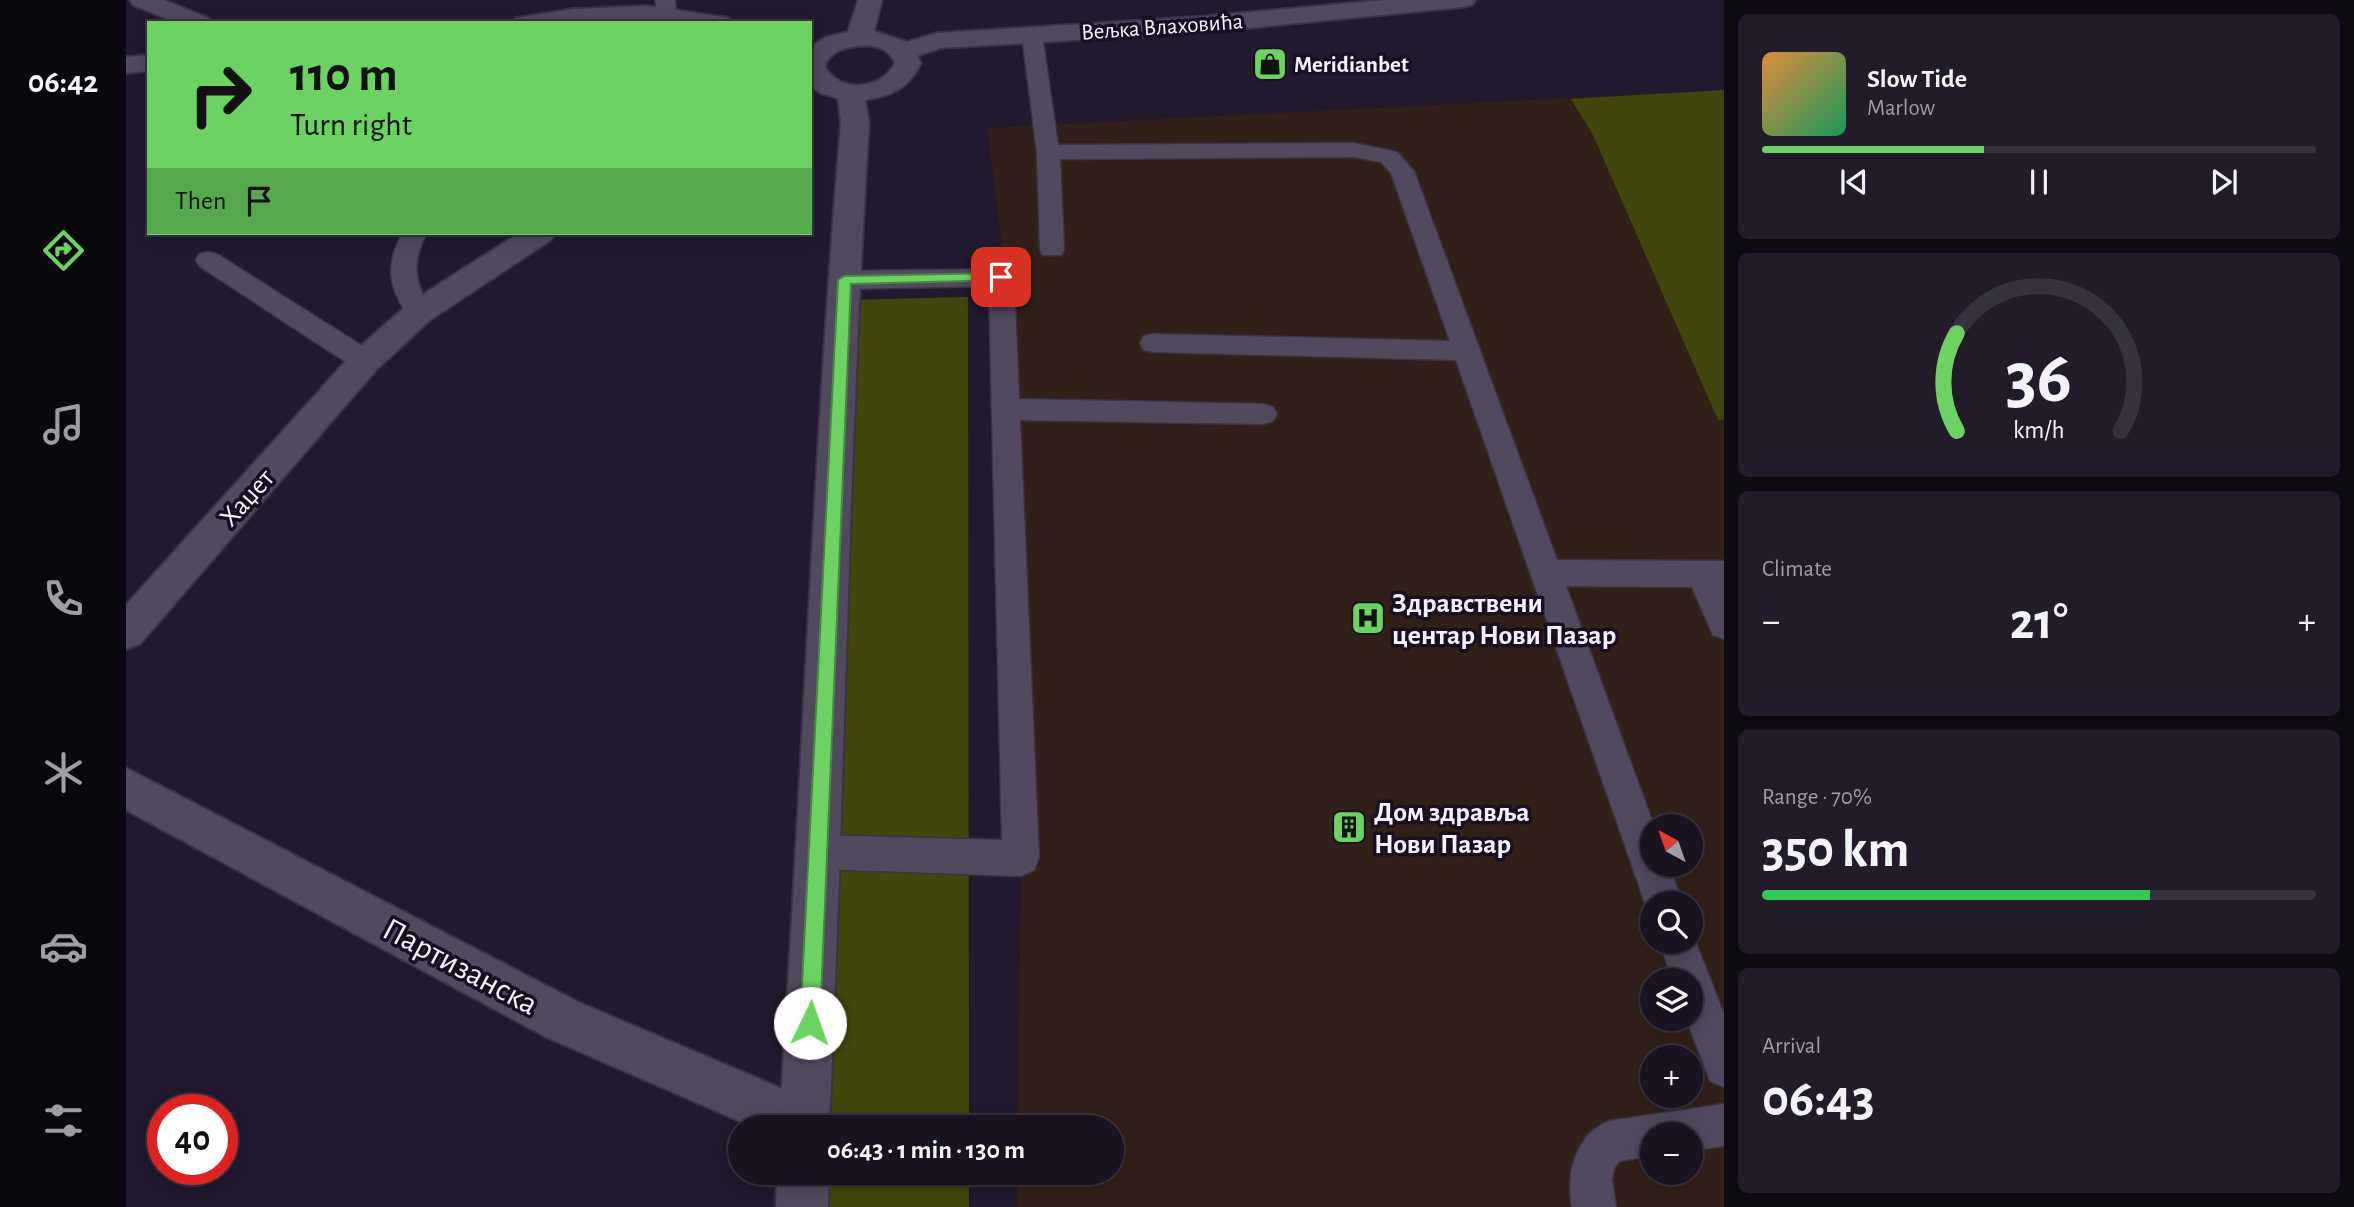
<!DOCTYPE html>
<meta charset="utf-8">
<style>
body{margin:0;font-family:"Alegreya Sans",sans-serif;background:#221c2a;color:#f1f3f6;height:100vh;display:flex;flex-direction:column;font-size:26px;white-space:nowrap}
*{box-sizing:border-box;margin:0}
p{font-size:23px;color:#9f9ea5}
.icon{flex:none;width:38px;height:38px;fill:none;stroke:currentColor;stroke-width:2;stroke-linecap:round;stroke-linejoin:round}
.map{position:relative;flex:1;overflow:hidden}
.sheet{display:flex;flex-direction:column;gap:14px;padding:14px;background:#0e0a12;width:630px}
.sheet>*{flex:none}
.banner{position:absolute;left:21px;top:21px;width:665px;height:214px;border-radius:0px;box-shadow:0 4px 18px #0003,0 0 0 2px #37323f;background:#6cd362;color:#111;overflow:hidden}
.needle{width:46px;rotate:320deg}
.fabs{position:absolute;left:1514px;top:814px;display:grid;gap:14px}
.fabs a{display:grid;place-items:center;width:63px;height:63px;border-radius:50%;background:#191321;box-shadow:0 4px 18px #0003,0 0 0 2px #37323f;font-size:35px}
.speed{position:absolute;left:21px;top:1094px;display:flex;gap:14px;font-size:35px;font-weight:700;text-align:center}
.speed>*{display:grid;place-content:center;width:91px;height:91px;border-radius:50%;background:#191321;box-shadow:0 4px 18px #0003,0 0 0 2px #37323f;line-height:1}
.speed .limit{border:10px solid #d22;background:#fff;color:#111}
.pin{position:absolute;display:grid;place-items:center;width:60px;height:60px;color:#fff;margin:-30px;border-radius:14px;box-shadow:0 4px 10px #0006}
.me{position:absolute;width:77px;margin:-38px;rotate:3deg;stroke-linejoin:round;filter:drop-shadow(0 0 5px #0008)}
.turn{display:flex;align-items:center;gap:24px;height:147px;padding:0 28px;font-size:32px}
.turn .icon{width:91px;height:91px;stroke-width:2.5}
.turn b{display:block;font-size:49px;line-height:60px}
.then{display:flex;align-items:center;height:66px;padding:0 28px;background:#0003;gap:14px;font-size:26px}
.big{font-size:52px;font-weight:700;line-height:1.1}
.sheet .card{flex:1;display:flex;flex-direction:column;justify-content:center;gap:10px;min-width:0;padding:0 24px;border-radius:10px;background:#221c2a}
.sheet .dial{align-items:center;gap:0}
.dial svg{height:182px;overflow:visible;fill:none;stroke:#37323f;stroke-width:7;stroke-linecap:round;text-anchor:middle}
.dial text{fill:#f1f3f6;stroke:none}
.song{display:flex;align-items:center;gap:21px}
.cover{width:84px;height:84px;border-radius:10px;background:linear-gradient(135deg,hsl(30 70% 55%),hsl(150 70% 35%))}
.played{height:7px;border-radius:4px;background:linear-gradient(90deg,#6cd362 40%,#37323f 40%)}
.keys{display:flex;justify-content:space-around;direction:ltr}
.heat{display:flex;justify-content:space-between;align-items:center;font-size:38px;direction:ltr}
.charge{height:10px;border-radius:5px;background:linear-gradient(90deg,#34c759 70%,#37323f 0)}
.trip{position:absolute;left:602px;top:1115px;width:396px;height:70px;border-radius:35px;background:#191321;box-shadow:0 4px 18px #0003,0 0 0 2px #37323f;font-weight:700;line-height:70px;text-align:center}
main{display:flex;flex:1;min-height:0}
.menu{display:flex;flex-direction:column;width:126px;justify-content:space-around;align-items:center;background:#0a080d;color:#9f9ea5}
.menu .icon{width:49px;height:49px}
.menu .current{color:#6cd362}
.menu b{font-size:32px;color:#f1f3f6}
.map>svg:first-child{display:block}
.medical{fill:#312018;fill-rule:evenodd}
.green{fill:#42460c}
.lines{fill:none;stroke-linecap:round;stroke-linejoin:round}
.service-casing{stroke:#393342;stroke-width:3}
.minor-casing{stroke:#393342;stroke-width:4}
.tertiary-casing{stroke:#393342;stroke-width:4}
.service{fill:#52495f;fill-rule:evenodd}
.minor{fill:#52495f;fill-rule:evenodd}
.tertiary{fill:#52495f;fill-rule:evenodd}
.route{fill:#6cd362;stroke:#468940;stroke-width:2}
.labels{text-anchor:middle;stroke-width:7;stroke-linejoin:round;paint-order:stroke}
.far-street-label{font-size:23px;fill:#f3effc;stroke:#181022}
.far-poi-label{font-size:23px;font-weight:bold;fill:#f3effc;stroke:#181022;text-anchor:start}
.street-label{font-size:28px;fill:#f3effc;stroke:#181022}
.poi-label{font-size:28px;font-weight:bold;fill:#f3effc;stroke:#181022;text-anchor:start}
.near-street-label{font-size:33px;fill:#f3effc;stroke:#181022}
</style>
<main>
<nav class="menu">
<b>06:42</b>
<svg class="icon current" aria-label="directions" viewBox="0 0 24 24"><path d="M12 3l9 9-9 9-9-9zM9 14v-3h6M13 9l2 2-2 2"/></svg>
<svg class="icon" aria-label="music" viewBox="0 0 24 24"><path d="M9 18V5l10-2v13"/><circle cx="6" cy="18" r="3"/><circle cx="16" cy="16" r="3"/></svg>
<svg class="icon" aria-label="phone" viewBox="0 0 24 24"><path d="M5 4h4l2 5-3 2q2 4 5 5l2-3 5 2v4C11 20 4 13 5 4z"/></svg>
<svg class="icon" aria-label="climate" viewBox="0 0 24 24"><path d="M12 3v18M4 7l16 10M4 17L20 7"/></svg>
<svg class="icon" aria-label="car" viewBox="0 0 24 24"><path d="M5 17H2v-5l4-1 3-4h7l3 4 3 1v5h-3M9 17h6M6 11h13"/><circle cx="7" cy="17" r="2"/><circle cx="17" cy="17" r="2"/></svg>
<svg class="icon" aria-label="filters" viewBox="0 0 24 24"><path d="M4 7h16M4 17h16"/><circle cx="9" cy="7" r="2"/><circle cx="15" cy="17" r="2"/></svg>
</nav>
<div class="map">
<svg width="1598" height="1207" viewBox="0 0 1598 1207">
<rect width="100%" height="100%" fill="#21192c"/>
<path class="medical" d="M 1598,90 L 1598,1207 L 891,1207 L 891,1173 L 985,1172 L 985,1127 L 892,1127 L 895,858 L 875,277 L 877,252 L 861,128 ZM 1526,826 L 1564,826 L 1564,864 L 1526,864 ZM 1526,903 L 1564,903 L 1564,942 L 1526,942 ZM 1526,980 L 1564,980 L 1564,1018 L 1526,1018 ZM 1526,1057 L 1564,1057 L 1564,1096 L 1526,1096 ZM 1526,1134 L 1564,1134 L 1564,1172 L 1526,1172 Z"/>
<g class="green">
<polygon points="1598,90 1598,420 1592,420 1467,135 1445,99"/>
<polygon points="842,297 843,1127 679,1127 716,300"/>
<polygon points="677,1173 843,1173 843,1207 676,1207"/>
</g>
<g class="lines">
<g class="service-casing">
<g id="service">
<polygon points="529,0 549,0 550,15 547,19 533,19"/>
<polygon points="906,29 916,35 932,145 1228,143 1271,152 1288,171 1431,560 1598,561 1598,639 1587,635 1566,587 1440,586 1528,826 1526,864 1542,864 1557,903 1526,903 1526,917 1519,903 1330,360 1027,352 1018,350 1014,343 1018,336 1027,334 1324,341 1265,173 1255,162 1228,157 934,159 938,249 935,255 917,255 914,249 911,152 896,35"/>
<path d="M 277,233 L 301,233 C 284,264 289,283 306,312 L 302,318 L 293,321 L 284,318 C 263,289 258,265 277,233 Z"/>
<polygon points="82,252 91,254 249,354 252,361 249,368 239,371 229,368 73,266 70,260 73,254"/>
<polygon points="875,269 884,271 888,277 893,399 1137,404 1147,407 1151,414 1147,421 1137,424 894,420 913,858 908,870 895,876 694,869 681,864 676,852 681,840 694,835 876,840 863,286 718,289 709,286 705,280 709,274 718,271"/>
<polygon points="1564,928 1598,1014 1598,1087 1584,1081 1560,1018 1564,1018 1564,980 1547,980 1533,942 1564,942"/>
<path d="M 1598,1104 L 1598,1146 L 1564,1151 L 1564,1134 L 1526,1134 L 1526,1156 L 1493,1161 L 1488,1169 L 1486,1180 L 1490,1207 L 1446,1207 C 1440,1173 1449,1135 1483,1121 Z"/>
</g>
</g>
<g class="minor-casing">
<g id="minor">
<polygon points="393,233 429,233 425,240 304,320 251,369 14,644 0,649 0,605 227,353 282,304"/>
<polygon points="0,768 454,1003 697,1106 703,1127 627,1127 420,1037 0,810"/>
</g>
</g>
<g class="tertiary-casing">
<g id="tertiary">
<polygon points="4,0 38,0 82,18 85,23 51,23 7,5"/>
<path d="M 732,0 L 756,0 L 748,31 L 781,42 L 811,33 L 1071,17 L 1259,0 L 1349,0 L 1346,5 L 1337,7 L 1071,33 L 814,48 L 791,56 L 795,63 C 783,88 766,96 739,100 L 743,122 C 722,457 719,792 703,1127 L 653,1127 C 676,792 687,456 715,122 L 712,98 L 694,93 L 684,85 L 684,47 L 700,37 L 722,32 ZM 736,46 C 750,45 763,49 769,63 C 756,90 712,94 699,66 C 705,50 720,47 736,46 Z"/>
<polygon points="522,6 603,18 606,23 387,23 390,18 447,9"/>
<polygon points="23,55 23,71 0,73 0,57"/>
<polygon points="651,1172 703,1172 702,1207 650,1207"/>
</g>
</g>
<use href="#service" class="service"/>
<use href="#minor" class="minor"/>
<use href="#tertiary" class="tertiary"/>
</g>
<polygon class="route" points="875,273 881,277 879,280 725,284 694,1023 691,1030 684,1033 677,1030 674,1023 712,280 718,276"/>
<defs>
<g id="shop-square" transform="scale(1.75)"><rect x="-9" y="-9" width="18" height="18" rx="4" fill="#6cd362" stroke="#181022"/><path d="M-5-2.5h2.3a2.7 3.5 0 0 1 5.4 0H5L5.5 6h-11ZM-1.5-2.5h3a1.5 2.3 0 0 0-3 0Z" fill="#111"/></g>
<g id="hospital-square" transform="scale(1.75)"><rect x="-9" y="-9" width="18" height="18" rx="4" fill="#6cd362" stroke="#181022"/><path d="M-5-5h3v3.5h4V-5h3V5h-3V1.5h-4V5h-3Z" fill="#111"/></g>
<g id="building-square" transform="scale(1.75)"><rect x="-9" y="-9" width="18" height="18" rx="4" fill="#6cd362" stroke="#181022"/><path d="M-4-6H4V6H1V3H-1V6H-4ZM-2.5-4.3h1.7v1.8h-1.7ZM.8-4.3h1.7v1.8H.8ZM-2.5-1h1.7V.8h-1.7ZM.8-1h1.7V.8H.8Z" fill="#111"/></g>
</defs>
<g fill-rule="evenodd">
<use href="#shop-square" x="1144" y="64"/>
<use href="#hospital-square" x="1242" y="618"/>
<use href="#building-square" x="1223" y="827"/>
</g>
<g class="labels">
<g class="far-street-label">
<text transform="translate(1036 26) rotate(-4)" y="8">Вељка Влаховића</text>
</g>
<g class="far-poi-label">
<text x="1168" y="72">Meridianbet</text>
</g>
<g class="street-label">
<text transform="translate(120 497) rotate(-48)" y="10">Хаџет</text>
</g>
<g class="poi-label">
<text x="1266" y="612">Здравствени<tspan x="1266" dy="32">центар Нови Пазар</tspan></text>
<text x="1248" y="821">Дом здравља<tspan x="1248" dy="32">Нови Пазар</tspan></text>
</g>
<g class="near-street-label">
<text transform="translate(335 965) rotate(28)" y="12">Партизанска</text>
</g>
</g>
</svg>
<div class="fabs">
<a><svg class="needle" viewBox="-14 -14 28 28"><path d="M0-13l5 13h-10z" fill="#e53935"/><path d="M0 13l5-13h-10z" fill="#9f9ea5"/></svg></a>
<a><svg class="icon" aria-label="search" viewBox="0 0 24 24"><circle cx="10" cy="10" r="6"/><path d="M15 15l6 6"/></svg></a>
<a><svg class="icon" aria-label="layers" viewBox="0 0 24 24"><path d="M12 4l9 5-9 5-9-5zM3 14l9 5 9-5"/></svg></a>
<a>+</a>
<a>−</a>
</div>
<div class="speed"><div class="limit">40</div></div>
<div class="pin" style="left:875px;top:277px;background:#d93025"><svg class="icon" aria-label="arrive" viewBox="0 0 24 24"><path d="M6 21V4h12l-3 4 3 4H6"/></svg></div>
<svg class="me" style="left:684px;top:1023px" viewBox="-20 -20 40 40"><circle r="19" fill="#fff"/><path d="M0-13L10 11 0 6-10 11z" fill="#6cd362"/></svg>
<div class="trip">06:43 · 1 min · 130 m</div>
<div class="banner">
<div class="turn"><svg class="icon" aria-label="right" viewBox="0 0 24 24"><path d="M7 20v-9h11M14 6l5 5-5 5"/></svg><div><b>110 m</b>Turn right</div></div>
<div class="then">Then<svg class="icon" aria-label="arrive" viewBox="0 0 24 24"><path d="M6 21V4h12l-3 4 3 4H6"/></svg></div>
</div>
</div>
<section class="sheet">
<div class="card">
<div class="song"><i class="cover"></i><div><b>Slow Tide</b><p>Marlow</p></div></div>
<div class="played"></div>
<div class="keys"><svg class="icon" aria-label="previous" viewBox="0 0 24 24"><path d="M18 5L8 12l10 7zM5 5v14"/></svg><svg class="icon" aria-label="pause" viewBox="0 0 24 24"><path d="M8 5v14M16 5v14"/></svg><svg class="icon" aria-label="next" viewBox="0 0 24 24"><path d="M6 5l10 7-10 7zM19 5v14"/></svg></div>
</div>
<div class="card dial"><svg viewBox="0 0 100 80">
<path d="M14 69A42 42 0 1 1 86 69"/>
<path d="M14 69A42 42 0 0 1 14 26" stroke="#6cd362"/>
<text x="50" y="56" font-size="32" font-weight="700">36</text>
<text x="50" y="72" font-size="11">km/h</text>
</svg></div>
<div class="card"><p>Climate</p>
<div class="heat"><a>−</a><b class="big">21°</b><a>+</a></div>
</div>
<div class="card"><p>Range · 70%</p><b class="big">350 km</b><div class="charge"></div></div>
<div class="card"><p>Arrival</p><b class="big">06:43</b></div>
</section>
</main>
